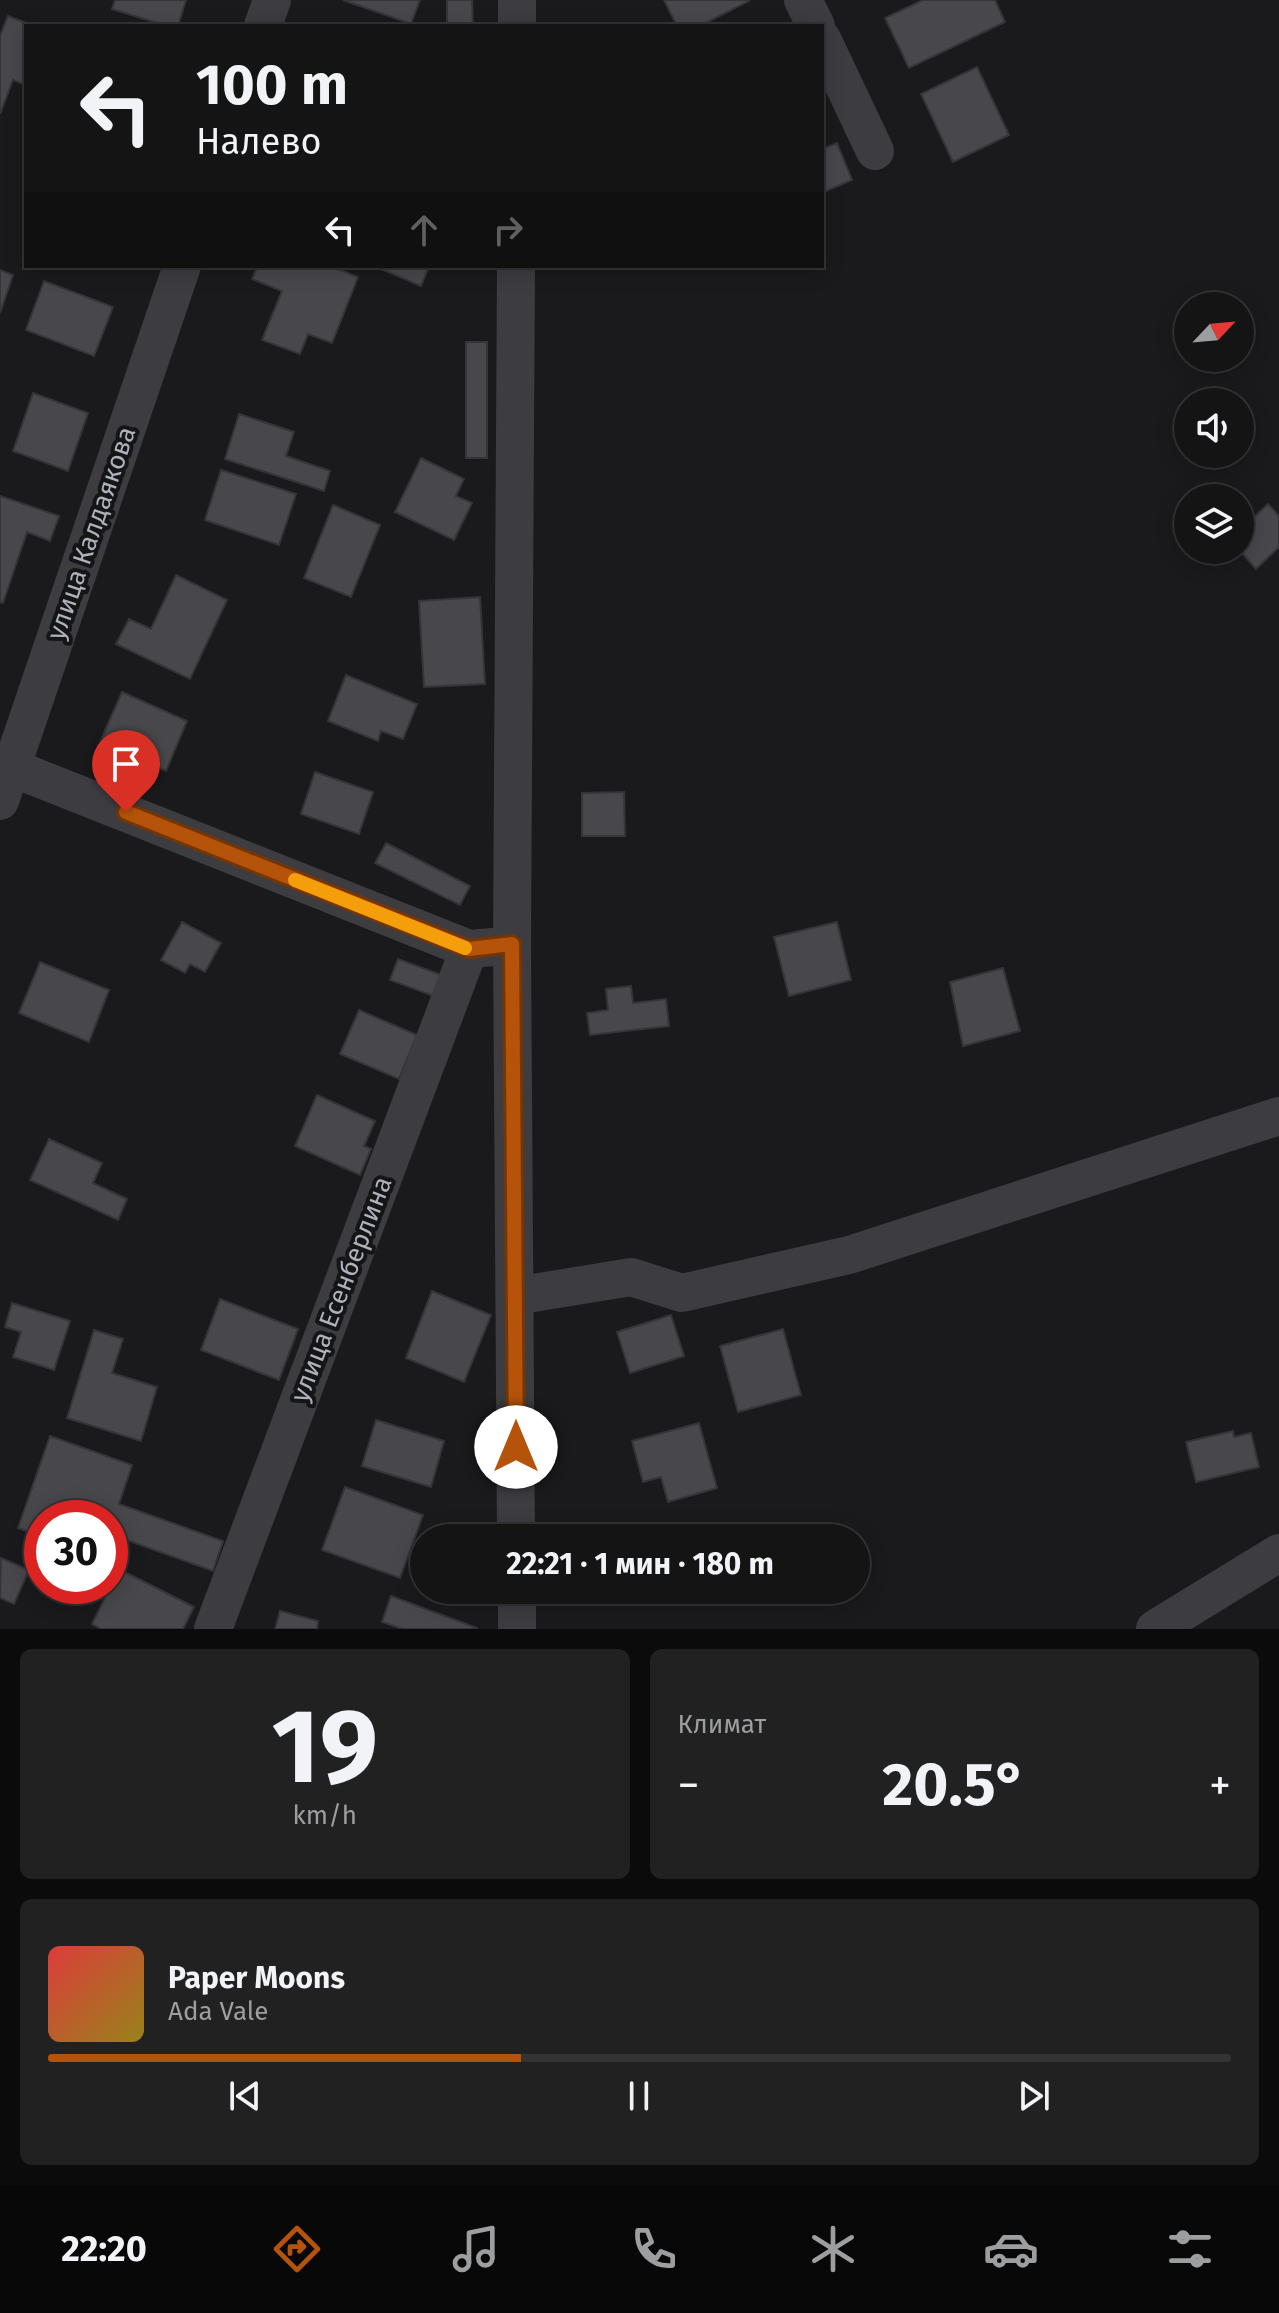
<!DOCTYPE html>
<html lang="ru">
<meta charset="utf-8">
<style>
body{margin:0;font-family:"Fira Sans",sans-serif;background:#212122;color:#f1f3f6;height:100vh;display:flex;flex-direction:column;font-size:30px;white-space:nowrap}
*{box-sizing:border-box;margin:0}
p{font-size:26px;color:#9d9ea0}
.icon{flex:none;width:44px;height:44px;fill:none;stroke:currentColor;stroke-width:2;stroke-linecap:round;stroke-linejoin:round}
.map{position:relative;height:1629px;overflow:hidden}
.panel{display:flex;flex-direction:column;gap:20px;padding:20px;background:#0b0b0c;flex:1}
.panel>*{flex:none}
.guide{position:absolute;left:24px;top:24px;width:800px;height:244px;border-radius:0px;box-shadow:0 4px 20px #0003,0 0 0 2px #333334;background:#141415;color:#f1f3f6;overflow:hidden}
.needle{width:52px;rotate:64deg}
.tools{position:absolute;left:1174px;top:292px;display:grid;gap:16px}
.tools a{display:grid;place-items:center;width:80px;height:80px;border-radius:50%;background:#141415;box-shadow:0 4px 20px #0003,0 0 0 2px #333334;font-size:40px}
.speed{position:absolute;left:24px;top:1500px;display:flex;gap:16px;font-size:40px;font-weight:700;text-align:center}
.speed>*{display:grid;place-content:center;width:104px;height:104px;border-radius:50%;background:#141415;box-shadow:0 4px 20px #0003,0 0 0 2px #333334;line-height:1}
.speed .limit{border:12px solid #d22;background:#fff;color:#111}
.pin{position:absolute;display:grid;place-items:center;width:68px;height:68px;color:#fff;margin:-82px -34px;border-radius:50% 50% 50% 0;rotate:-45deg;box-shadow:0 0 8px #0007}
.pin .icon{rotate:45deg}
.me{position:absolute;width:88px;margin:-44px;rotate:0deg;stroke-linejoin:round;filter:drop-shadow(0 0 6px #0008)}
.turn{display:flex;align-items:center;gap:28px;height:168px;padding:0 40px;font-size:36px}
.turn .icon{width:104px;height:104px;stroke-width:2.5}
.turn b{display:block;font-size:56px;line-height:68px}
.lanes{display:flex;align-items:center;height:76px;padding:0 40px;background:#0003;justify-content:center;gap:40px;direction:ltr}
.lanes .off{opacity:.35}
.big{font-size:60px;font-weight:700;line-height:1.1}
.panel .tile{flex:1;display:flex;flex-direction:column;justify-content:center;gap:12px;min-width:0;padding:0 28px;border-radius:12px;background:#212122}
.panel .dial{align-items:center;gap:0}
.dial b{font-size:104px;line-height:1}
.song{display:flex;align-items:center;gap:24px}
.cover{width:96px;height:96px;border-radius:12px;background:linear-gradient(135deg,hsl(0 70% 55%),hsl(50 70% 35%))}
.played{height:8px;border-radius:4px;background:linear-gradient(90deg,#b45309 40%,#333334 40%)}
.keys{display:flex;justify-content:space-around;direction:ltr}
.heat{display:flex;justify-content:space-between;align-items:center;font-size:44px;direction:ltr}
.panel .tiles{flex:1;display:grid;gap:20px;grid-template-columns:1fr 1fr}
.tile:last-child{grid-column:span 2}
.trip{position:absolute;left:410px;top:1524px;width:460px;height:80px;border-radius:40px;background:#141415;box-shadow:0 4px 20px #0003,0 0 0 2px #333334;font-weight:700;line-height:80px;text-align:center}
.dock{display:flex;height:128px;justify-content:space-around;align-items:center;background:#080808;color:#9d9ea0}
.dock .icon{width:56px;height:56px}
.dock .selected{color:#b45309}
.dock b{font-size:36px;color:#f1f3f6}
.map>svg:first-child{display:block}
.building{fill:#48484c;stroke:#353438;stroke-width:2}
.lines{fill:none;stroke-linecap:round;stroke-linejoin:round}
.minor{stroke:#3c3c41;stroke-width:38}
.route-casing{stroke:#753606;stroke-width:20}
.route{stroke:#b45309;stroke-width:14}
.slow{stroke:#f59e0b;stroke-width:14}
.labels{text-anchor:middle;stroke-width:8;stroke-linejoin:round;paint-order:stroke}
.street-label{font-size:26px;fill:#aeb2bb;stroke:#151517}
</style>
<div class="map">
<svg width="1279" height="1629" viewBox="0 0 1279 1629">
<rect width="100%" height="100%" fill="#1a1a1c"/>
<g class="building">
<polygon points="115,0 186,0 178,26 167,26 112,9"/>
<polygon points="343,0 420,0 411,24"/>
<polygon points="447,0 472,0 473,26 447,26"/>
<polygon points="664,0 749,0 749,1 700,26 677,26"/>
<polygon points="923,0 995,0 1005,22 909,68 885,18"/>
<polygon points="8,16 34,26 26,26 26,85 13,80 0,114 0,36"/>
<polygon points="977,67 1009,135 953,162 921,94"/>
<polygon points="837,143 852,180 824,192 822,149"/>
<polygon points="258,266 331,266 358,277 332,343 308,334 300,354 262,340 282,291 252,279"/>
<polygon points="374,266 429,266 421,286"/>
<polygon points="0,270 13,275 0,313"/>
<polygon points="44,281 113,307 94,356 26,330"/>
<rect x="466" y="342" width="21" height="116"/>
<polygon points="33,393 88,413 68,471 13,451"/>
<polygon points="239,414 294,432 286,456 330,471 324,491 225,459"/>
<polygon points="421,458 464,479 456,496 472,503 454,540 395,512"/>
<polygon points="221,470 296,494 279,545 205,520"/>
<polygon points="0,496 59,516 50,541 27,532 3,603 0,602"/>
<polygon points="1268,504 1279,516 1279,547 1256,569 1239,550 1240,530"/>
<polygon points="333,505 380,525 351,597 304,578"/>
<polygon points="176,575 227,600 190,679 116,644 129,619 151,629"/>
<polygon points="480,597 485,684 424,687 419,601"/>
<polygon points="346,675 417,704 403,739 381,731 378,741 328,721"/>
<polygon points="122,692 187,721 166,771 100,742"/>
<polygon points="315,772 373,792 359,834 301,814"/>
<polygon points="624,792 625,836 582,836 582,793"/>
<polygon points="386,843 470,886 460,905 375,863"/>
<polygon points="182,922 221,943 205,972 190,964 185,973 161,960"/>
<polygon points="837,922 851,980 789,996 774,937"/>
<polygon points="398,959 447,977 439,998 390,980"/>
<polygon points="40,962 109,990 89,1042 19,1013"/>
<polygon points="1003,968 1020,1031 963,1046 950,982"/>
<polygon points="631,986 633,1003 666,999 669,1026 590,1035 587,1013 608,1010 606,989"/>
<polygon points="359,1010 417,1035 399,1079 340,1054"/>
<polygon points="317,1095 375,1121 364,1146 371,1149 360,1175 295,1146"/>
<polygon points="49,1139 102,1163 93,1183 127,1199 118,1220 30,1180"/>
<polygon points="432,1291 491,1315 464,1382 406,1358"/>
<polygon points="220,1299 298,1329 279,1380 201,1350"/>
<polygon points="12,1303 70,1321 54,1370 13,1357 21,1332 5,1327"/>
<polygon points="671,1315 684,1356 630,1373 617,1332"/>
<polygon points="783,1329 801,1395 738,1412 720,1346"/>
<polygon points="94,1330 123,1339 112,1373 157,1387 141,1441 67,1418"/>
<polygon points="376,1420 444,1441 431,1487 362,1466"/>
<polygon points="699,1423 717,1488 668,1502 661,1477 643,1482 632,1441"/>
<polygon points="1233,1431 1234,1437 1251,1433 1259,1467 1196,1482 1186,1442"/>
<polygon points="50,1436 132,1465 119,1504 223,1541 213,1571 124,1539 115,1562 110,1560 110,1518 42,1518 42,1536 18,1528"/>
<polygon points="345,1487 423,1515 400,1578 322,1550"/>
<polygon points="1,1558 29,1570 14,1604 0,1598"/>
<polygon points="119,1569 194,1607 183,1629 101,1629 92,1624"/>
<polygon points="624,1590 698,1590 626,1602"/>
<polygon points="391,1596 477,1628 477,1629 402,1629 382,1622"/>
<polygon points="280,1611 318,1621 317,1629 275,1629"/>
</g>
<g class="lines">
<g class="minor">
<polyline points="517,0 517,26"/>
<polyline points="803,0 816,26"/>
<polyline points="263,26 272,0"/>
<polyline points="822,39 875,151"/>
<polyline points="516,266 512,944 516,1538"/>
<polyline points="0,763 469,949 493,947"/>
<polyline points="0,801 182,266"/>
<polyline points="515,1296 631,1277 682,1293 849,1255 1279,1116"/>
<polyline points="517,1590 517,1629"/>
<polyline points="213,1629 469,949"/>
<polyline points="1155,1629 1279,1553"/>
</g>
</g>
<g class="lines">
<g class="route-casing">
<polyline id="route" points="126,812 469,949 512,944 516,1447"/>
</g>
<use href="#route" class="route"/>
<polyline class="slow" points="295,880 465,948"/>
</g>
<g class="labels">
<g class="street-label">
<text transform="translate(91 533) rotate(-71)" y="9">улица Калдаякова</text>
<text transform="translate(341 1289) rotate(-69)" y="9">улица Есенберлина</text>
</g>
</g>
</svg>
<div class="tools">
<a><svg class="needle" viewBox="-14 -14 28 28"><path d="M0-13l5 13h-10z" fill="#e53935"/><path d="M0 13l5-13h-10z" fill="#9d9ea0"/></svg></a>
<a><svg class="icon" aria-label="sound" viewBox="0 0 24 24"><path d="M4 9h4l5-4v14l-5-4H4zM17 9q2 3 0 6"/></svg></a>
<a><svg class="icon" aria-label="layers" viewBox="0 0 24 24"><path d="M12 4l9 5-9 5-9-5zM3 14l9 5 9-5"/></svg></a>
</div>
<div class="speed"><div class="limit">30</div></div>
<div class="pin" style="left:126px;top:812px;background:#d93025"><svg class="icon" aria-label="arrive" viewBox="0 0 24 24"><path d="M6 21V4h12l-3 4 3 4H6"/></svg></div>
<svg class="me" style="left:516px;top:1447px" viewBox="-20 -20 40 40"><circle r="19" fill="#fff"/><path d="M0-13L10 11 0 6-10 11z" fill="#b45309"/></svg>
<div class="trip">22:21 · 1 мин · 180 m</div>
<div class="guide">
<div class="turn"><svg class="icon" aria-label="left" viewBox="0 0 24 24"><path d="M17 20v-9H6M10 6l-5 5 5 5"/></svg><div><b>100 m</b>Налево</div></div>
<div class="lanes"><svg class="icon" aria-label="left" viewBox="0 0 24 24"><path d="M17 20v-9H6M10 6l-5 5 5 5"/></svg><svg class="icon off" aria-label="ahead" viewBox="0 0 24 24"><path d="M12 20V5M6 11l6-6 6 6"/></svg><svg class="icon off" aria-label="right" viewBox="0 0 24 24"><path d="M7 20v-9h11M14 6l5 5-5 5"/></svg></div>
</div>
</div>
<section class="panel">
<div class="tiles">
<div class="tile dial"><b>19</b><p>km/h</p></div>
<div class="tile"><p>Климат</p>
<div class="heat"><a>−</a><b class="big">20.5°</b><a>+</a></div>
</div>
<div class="tile">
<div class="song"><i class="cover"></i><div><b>Paper Moons</b><p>Ada Vale</p></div></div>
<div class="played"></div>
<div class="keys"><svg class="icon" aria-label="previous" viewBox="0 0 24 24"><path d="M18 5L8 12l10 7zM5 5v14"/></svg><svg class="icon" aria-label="pause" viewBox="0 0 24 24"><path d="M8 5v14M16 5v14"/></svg><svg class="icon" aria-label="next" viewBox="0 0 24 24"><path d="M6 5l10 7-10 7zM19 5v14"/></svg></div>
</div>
</div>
</section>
<nav class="dock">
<b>22:20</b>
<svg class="icon selected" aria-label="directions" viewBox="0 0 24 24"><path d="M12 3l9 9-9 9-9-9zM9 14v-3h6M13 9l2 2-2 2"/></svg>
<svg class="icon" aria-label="music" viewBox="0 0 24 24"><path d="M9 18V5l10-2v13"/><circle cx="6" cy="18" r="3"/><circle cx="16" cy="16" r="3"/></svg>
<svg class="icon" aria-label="phone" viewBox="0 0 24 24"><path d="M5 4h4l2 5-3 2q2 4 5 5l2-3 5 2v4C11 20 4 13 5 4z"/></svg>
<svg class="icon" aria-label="climate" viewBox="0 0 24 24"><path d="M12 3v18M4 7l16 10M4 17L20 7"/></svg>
<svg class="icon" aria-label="car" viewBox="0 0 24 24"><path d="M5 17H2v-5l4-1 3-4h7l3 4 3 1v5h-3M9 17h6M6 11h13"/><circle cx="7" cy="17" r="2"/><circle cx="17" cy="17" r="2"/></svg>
<svg class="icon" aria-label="filters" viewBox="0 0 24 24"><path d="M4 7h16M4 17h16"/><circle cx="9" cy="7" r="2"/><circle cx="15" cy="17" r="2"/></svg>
</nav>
